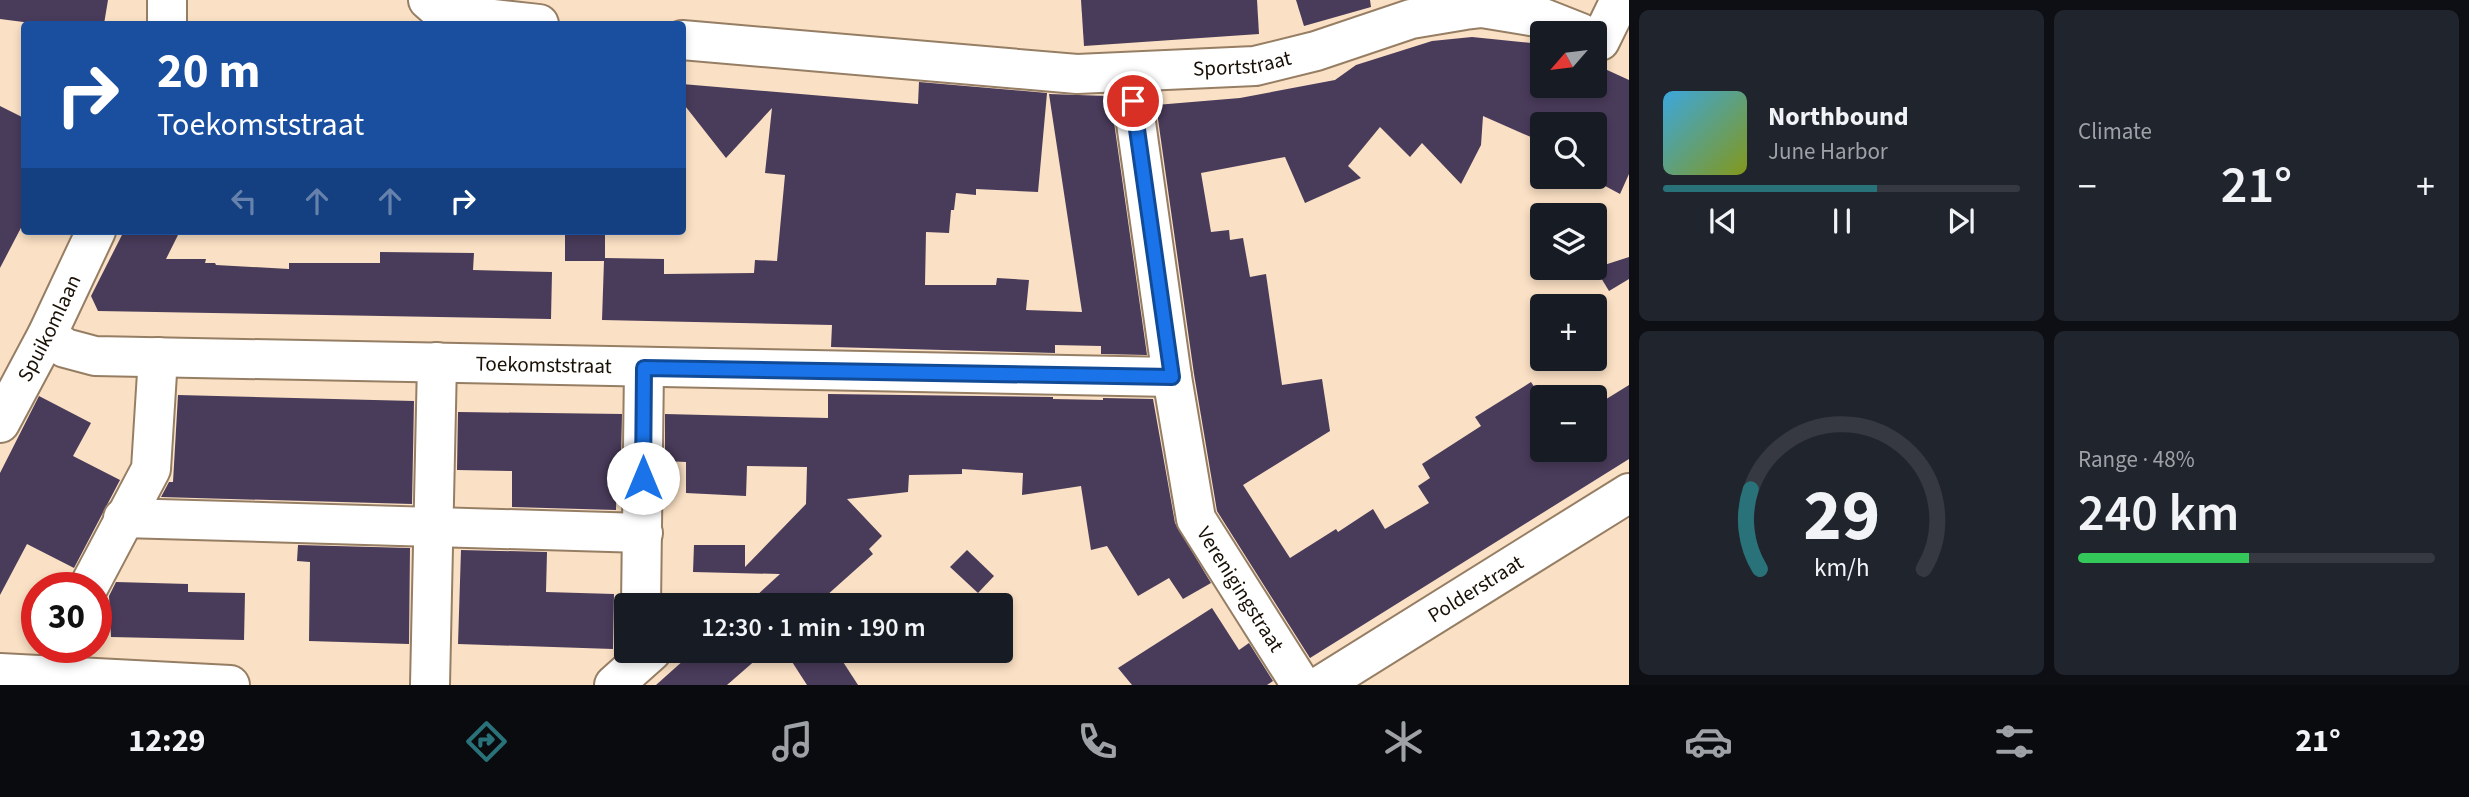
<!DOCTYPE html>
<meta charset="utf-8">
<style>
body{margin:0;font-family:"Source Sans 3",sans-serif;background:#20242c;color:#f1f3f6;height:100vh;display:flex;flex-direction:column;font-size:26px;white-space:nowrap}
*{box-sizing:border-box;margin:0}
p{font-size:23px;color:#9ea1a6}
.icon{flex:none;width:38px;height:38px;fill:none;stroke:currentColor;stroke-width:2;stroke-linecap:round;stroke-linejoin:round}
.map{position:relative;flex:1;overflow:hidden}
.details{display:flex;flex-direction:column;gap:10px;padding:10px;background:#0d0f14;width:840px}
.details>*{flex:none}
.top-card{position:absolute;left:21px;top:21px;width:665px;height:214px;border-radius:7px;box-shadow:0 4px 10px #0003;background:#1a4fa0;color:#fff;overflow:hidden}
.needle{width:46px;rotate:242deg}
.fabs{position:absolute;left:1530px;top:21px;display:grid;gap:14px}
.fabs a{display:grid;place-items:center;width:77px;height:77px;border-radius:7px;background:#171b24;box-shadow:0 4px 10px #0003;font-size:35px}
.speed{position:absolute;left:21px;top:572px;display:flex;gap:14px;font-size:35px;font-weight:700;text-align:center}
.speed>*{display:grid;place-content:center;width:91px;height:91px;border-radius:50%;background:#171b24;box-shadow:0 4px 10px #0003;line-height:1}
.speed .limit{border:10px solid #d22;background:#fff;color:#111}
.pin{position:absolute;display:grid;place-items:center;width:60px;height:60px;color:#fff;margin:-30px;border:4px solid #fff;border-radius:50%;box-shadow:0 2px 7px #0007}
.me{position:absolute;width:77px;margin:-38px;rotate:0deg;stroke-linejoin:round;filter:drop-shadow(0 0 5px #0008)}
.turn{display:flex;align-items:center;gap:24px;height:147px;padding:0 21px;font-size:32px}
.turn .icon{width:91px;height:91px;stroke-width:2.5}
.turn b{display:block;font-size:49px;line-height:60px}
.lanes{display:flex;align-items:center;height:66px;padding:0 21px;background:#0003;justify-content:center;gap:35px;direction:ltr}
.lanes .off{opacity:.35}
.big{font-size:52px;font-weight:600;line-height:1.1}
.details .card{flex:1;display:flex;flex-direction:column;justify-content:center;gap:10px;min-width:0;padding:0 24px;border-radius:10px;background:#20242c}
.details .dial{align-items:center;gap:0}
.dial svg{height:182px;overflow:visible;fill:none;stroke:#363941;stroke-width:7;stroke-linecap:round;text-anchor:middle}
.dial text{fill:#f1f3f6;stroke:none}
.song{display:flex;align-items:center;gap:21px}
.cover{width:84px;height:84px;border-radius:10px;background:linear-gradient(135deg,hsl(200 70% 55%),hsl(70 70% 35%))}
.played{height:7px;border-radius:4px;background:linear-gradient(90deg,#29727a 60%,#363941 60%)}
.keys{display:flex;justify-content:space-around;direction:ltr}
.heat{display:flex;justify-content:space-between;align-items:center;font-size:38px;direction:ltr}
.charge{height:10px;border-radius:5px;background:linear-gradient(90deg,#34c759 48%,#363941 0)}
.details .tiles{flex:1;display:grid;gap:10px;grid-template-columns:repeat(2,1fr)}
.trip{position:absolute;left:614px;top:593px;width:399px;height:70px;border-radius:7px;background:#171b24;box-shadow:0 4px 10px #0003;font-weight:600;line-height:70px;text-align:center}
.tabs{display:flex;height:112px;justify-content:space-around;align-items:center;background:#090b0e;color:#9ea1a6}
.tabs .icon{width:49px;height:49px}
.tabs .active{color:#29727a}
.tabs b{font-size:32px;color:#f1f3f6}
main{display:flex;flex:1;min-height:0}
.map>svg:first-child{display:block}
.building{fill:#493b5a}
.lines{fill:none;stroke-linecap:round;stroke-linejoin:round}
.minor-casing{stroke:#967e64;stroke-width:42}
.minor{stroke:#fff;stroke-width:38}
.route-casing{stroke:#114b97;stroke-width:18}
.route{stroke:#1a73e8;stroke-width:12}
.labels{text-anchor:middle;stroke-width:7;stroke-linejoin:round;paint-order:stroke}
.street-label{font-size:21px;fill:#191006;stroke:#fbf0e5}
</style>
<main>
<div class="map">
<svg width="1629" height="685" viewBox="0 0 1629 685">
<rect width="100%" height="100%" fill="#fae0c4"/>
<g class="building">
<polygon points="0,0 108,0 104,24 39,24 0,19"/>
<polygon points="1081,0 1257,0 1259,34 1084,46"/>
<polygon points="1296,0 1370,0 1371,7 1304,26"/>
<polygon points="1472,37 1542,44 1542,86 1594,86 1594,64 1629,80 1629,174 1620,194 1594,180 1594,124 1542,124 1542,142 1483,116 1481,145 1461,184 1422,143 1410,157 1380,127 1348,166 1361,178 1305,203 1285,157 1201,173 1211,232 1229,230 1230,240 1243,238 1250,277 1266,274 1282,385 1322,379 1330,431 1243,485 1290,558 1336,529 1338,532 1373,509 1385,529 1429,503 1418,486 1430,478 1422,464 1481,426 1475,417 1531,382 1542,399 1542,450 1594,450 1595,406 1629,385 1629,459 1310,658 1217,511 1194,374 1156,105 1240,98 1335,80 1356,65 1432,41"/>
<polygon points="919,82 1047,93 1038,192 976,189 976,195 956,193 954,210 951,210 949,233 926,232 925,285 996,285 997,278 1029,280 1026,310 1082,312 1049,94 1107,96 1109,109 1112,108 1147,355 1101,354 1101,346 1055,345 1055,353 831,347 832,325 602,320 604,261 565,261 565,231 605,231 605,258 664,259 664,274 754,273 755,260 777,261 785,175 765,173 772,108 726,158 682,102 682,84 918,104"/>
<polygon points="0,106 24,118 24,222 0,268"/>
<polygon points="124,231 180,231 166,259 206,259 205,263 215,263 216,265 289,269 289,263 380,263 380,252 474,253 473,270 552,272 551,319 98,311 91,296"/>
<polygon points="1629,257 1629,279 1609,291 1595,268"/>
<polygon points="828,394 1053,397 1053,399 1103,400 1103,398 1153,399 1175,523 1211,583 1183,599 1169,578 1138,596 1107,546 1091,550 1081,486 1022,495 1023,473 962,469 962,474 909,475 908,492 847,499 882,536 869,549 873,554 826,596 835,606 745,606 780,574 693,572 694,545 745,545 745,567 806,504 807,467 747,466 746,496 686,493 686,462 665,461 665,414 828,418"/>
<polygon points="178,395 414,401 412,504 161,497 169,482 173,482"/>
<polygon points="39,396 91,423 73,456 120,480 74,568 27,544 0,595 0,473"/>
<polygon points="458,412 622,414 621,460 617,460 616,510 512,507 512,471 457,470"/>
<polygon points="298,545 410,548 409,644 309,641 310,562 297,561"/>
<polygon points="461,550 547,552 546,592 614,594 613,649 458,644"/>
<polygon points="967,550 994,576 978,593 950,567"/>
<polygon points="116,582 188,584 188,592 245,593 244,640 111,637 109,596"/>
<polygon points="1212,608 1239,650 1249,643 1273,681 1267,685 1132,685 1118,668"/>
<polygon points="766,651 727,685 656,685 694,651"/>
<polygon points="785,651 836,651 858,685 807,685"/>
</g>
<g class="lines">
<g class="minor-casing">
<g id="minor">
<polyline points="167,0 167,24"/>
<polyline points="428,0 436,7 448,14 539,24"/>
<path id="s1" d="M 682,40 L 1077,74 L 1255,66 L 1316,51 L 1411,19 L 1465,10 L 1482,8 L 1543,18 L 1581,33"/>
<polyline points="1600,41 1620,0"/>
<path id="s2" d="M 1129,73 L 1172,377 L 1196,519 L 1301,685"/>
<path id="s3" d="M 47,335 L 65,348 L 95,356 L 1172,377"/>
<path id="s4" d="M 0,423 L 47,335 L 96,231"/>
<polyline points="123,518 643,533"/>
<polyline points="88,588 151,469 158,357"/>
<polyline points="641,606 644,368"/>
<polyline points="0,673 230,685"/>
<polyline points="430,685 437,362"/>
<polyline points="614,685 652,651"/>
<path id="s5" d="M 1321,685 L 1629,493"/>
</g>
</g>
<use href="#minor" class="minor"/>
</g>
<g class="lines">
<g class="route-casing">
<polyline id="route" points="643,478 644,368 1172,377 1133,101"/>
</g>
<use href="#route" class="route"/>
</g>
<g class="labels">
<g class="street-label">
<text dy="7" stroke="none"><textPath href="#s1" startOffset="562">Sportstraat</textPath></text>
<text dy="7" stroke="none"><textPath href="#s4" startOffset="107">Spuikomlaan</textPath></text>
<text dy="7" stroke="none"><textPath href="#s3" startOffset="502">Toekomststraat</textPath></text>
<text dy="7" stroke="none"><textPath href="#s2" startOffset="534">Verenigingstraat</textPath></text>
<text dy="7" stroke="none"><textPath href="#s5" startOffset="182">Polderstraat</textPath></text>
</g>
</g>
</svg>
<div class="fabs">
<a><svg class="needle" viewBox="-14 -14 28 28"><path d="M0-13l5 13h-10z" fill="#e53935"/><path d="M0 13l5-13h-10z" fill="#9ea1a6"/></svg></a>
<a><svg class="icon" aria-label="search" viewBox="0 0 24 24"><circle cx="10" cy="10" r="6"/><path d="M15 15l6 6"/></svg></a>
<a><svg class="icon" aria-label="layers" viewBox="0 0 24 24"><path d="M12 4l9 5-9 5-9-5zM3 14l9 5 9-5"/></svg></a>
<a>+</a>
<a>−</a>
</div>
<div class="speed"><div class="limit">30</div></div>
<div class="pin" style="left:1133px;top:101px;background:#d93025"><svg class="icon" aria-label="arrive" viewBox="0 0 24 24"><path d="M6 21V4h12l-3 4 3 4H6"/></svg></div>
<svg class="me" style="left:643px;top:478px" viewBox="-20 -20 40 40"><circle r="19" fill="#fff"/><path d="M0-13L10 11 0 6-10 11z" fill="#1a73e8"/></svg>
<div class="trip">12:30 · 1 min · 190 m</div>
<div class="top-card">
<div class="turn"><svg class="icon" aria-label="right" viewBox="0 0 24 24"><path d="M7 20v-9h11M14 6l5 5-5 5"/></svg><div><b>20 m</b>Toekomststraat</div></div>
<div class="lanes"><svg class="icon off" aria-label="left" viewBox="0 0 24 24"><path d="M17 20v-9H6M10 6l-5 5 5 5"/></svg><svg class="icon off" aria-label="ahead" viewBox="0 0 24 24"><path d="M12 20V5M6 11l6-6 6 6"/></svg><svg class="icon off" aria-label="ahead" viewBox="0 0 24 24"><path d="M12 20V5M6 11l6-6 6 6"/></svg><svg class="icon" aria-label="right" viewBox="0 0 24 24"><path d="M7 20v-9h11M14 6l5 5-5 5"/></svg></div>
</div>
</div>
<section class="details">
<div class="tiles">
<div class="card">
<div class="song"><i class="cover"></i><div><b>Northbound</b><p>June Harbor</p></div></div>
<div class="played"></div>
<div class="keys"><svg class="icon" aria-label="previous" viewBox="0 0 24 24"><path d="M18 5L8 12l10 7zM5 5v14"/></svg><svg class="icon" aria-label="pause" viewBox="0 0 24 24"><path d="M8 5v14M16 5v14"/></svg><svg class="icon" aria-label="next" viewBox="0 0 24 24"><path d="M6 5l10 7-10 7zM19 5v14"/></svg></div>
</div>
<div class="card"><p>Climate</p>
<div class="heat"><a>−</a><b class="big">21°</b><a>+</a></div>
</div>
<div class="card dial"><svg viewBox="0 0 100 80">
<path d="M14 69A42 42 0 1 1 86 69"/>
<path d="M14 69A42 42 0 0 1 10 34" stroke="#29727a"/>
<text x="50" y="56" font-size="32" font-weight="700">29</text>
<text x="50" y="72" font-size="11">km/h</text>
</svg></div>
<div class="card"><p>Range · 48%</p><b class="big">240 km</b><div class="charge"></div></div>
</div>
</section>
</main>
<nav class="tabs">
<b>12:29</b>
<svg class="icon active" aria-label="directions" viewBox="0 0 24 24"><path d="M12 3l9 9-9 9-9-9zM9 14v-3h6M13 9l2 2-2 2"/></svg>
<svg class="icon" aria-label="music" viewBox="0 0 24 24"><path d="M9 18V5l10-2v13"/><circle cx="6" cy="18" r="3"/><circle cx="16" cy="16" r="3"/></svg>
<svg class="icon" aria-label="phone" viewBox="0 0 24 24"><path d="M5 4h4l2 5-3 2q2 4 5 5l2-3 5 2v4C11 20 4 13 5 4z"/></svg>
<svg class="icon" aria-label="climate" viewBox="0 0 24 24"><path d="M12 3v18M4 7l16 10M4 17L20 7"/></svg>
<svg class="icon" aria-label="car" viewBox="0 0 24 24"><path d="M5 17H2v-5l4-1 3-4h7l3 4 3 1v5h-3M9 17h6M6 11h13"/><circle cx="7" cy="17" r="2"/><circle cx="17" cy="17" r="2"/></svg>
<svg class="icon" aria-label="filters" viewBox="0 0 24 24"><path d="M4 7h16M4 17h16"/><circle cx="9" cy="7" r="2"/><circle cx="15" cy="17" r="2"/></svg>
<b>21°</b>
</nav>
